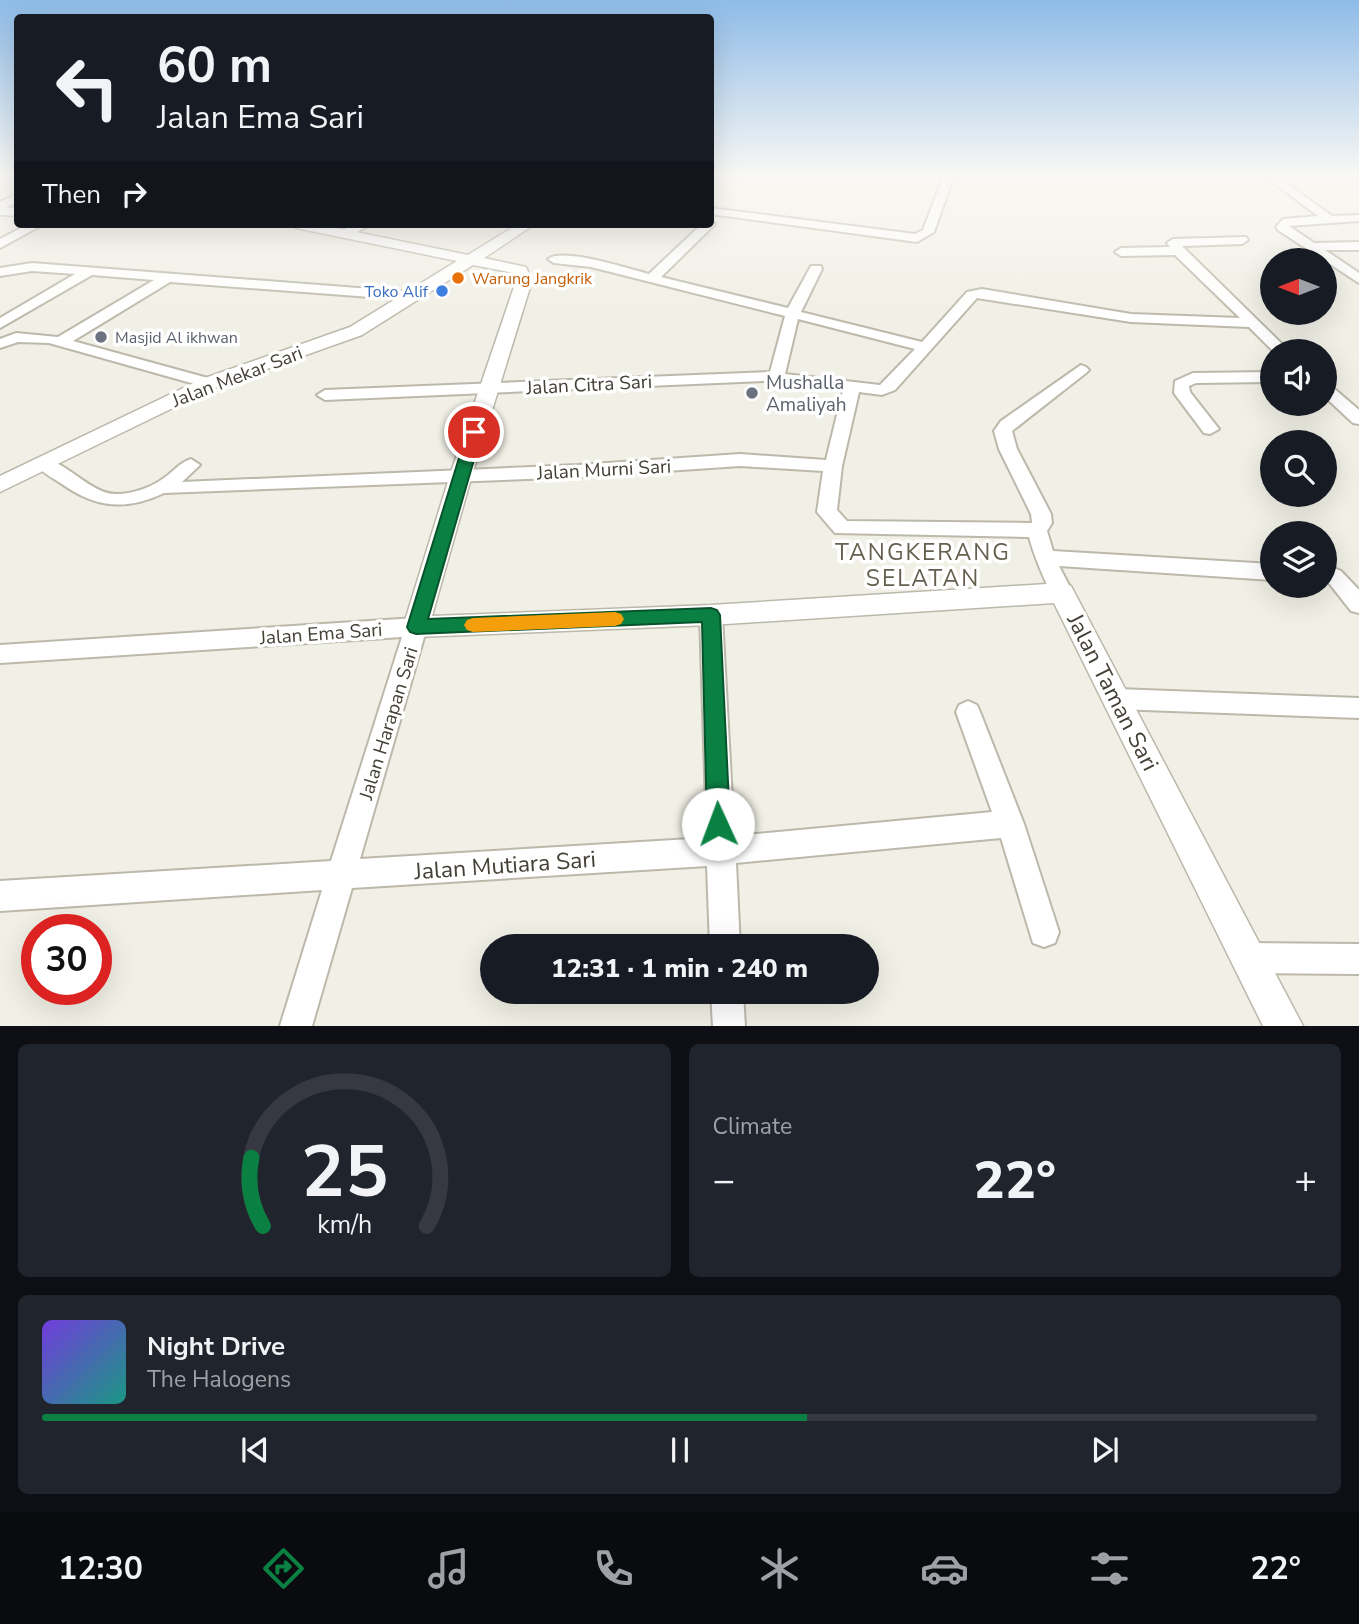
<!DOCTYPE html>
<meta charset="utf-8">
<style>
body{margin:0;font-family:"Nunito Sans",sans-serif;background:#20242c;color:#f1f3f6;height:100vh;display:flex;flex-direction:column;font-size:26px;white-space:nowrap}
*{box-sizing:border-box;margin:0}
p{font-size:23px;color:#9ea1a6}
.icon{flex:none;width:38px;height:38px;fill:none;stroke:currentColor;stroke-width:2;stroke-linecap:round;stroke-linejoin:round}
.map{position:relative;height:1026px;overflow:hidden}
.details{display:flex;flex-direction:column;gap:18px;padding:18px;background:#0d0f14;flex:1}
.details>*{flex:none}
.hud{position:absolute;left:14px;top:14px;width:700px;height:214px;border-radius:7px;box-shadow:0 7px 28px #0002;background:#171b24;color:#f1f3f6;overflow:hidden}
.needle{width:46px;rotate:270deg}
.tools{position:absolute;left:1260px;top:248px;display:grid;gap:14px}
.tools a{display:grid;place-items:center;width:77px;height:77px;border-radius:50%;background:#171b24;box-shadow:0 7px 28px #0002;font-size:35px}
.speed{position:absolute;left:21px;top:914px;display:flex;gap:14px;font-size:35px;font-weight:700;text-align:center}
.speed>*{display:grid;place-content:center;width:91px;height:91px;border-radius:50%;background:#171b24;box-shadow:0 7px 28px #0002;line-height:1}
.speed .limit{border:10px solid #d22;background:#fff;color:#111}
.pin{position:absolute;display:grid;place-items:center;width:60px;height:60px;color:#fff;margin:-30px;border:4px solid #fff;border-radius:50%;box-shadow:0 2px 7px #0007}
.me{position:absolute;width:77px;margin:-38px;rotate:358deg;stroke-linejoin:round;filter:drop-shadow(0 0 5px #0008)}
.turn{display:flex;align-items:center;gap:24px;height:147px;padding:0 28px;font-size:32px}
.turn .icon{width:91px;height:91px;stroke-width:2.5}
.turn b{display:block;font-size:49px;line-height:60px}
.then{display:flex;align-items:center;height:66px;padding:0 28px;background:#0003;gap:14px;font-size:26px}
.big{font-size:52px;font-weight:800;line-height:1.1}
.details .widget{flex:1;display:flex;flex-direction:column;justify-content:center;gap:10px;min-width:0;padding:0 24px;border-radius:10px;background:#20242c}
.details .dial{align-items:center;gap:0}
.dial svg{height:182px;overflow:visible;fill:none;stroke:#363941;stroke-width:7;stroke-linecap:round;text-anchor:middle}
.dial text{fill:#f1f3f6;stroke:none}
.song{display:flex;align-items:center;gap:21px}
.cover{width:84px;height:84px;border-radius:10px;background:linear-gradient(135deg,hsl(260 70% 55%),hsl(170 70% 35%))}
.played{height:7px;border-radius:4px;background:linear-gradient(90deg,#0b8043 60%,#363941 60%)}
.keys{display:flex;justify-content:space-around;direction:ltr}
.heat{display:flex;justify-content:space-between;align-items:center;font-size:38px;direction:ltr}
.details .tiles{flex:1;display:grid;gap:18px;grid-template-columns:1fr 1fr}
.widget:last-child{grid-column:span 2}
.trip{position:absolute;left:480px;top:934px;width:399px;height:70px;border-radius:35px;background:#171b24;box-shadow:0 7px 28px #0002;font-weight:800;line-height:70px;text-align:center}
.tabs{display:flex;height:112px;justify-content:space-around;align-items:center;background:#090b0e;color:#9ea1a6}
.tabs .icon{width:49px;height:49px}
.tabs .selected{color:#0b8043}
.tabs b{font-size:32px;color:#f1f3f6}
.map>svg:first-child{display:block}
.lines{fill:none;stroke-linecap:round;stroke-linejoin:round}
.minor-casing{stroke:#bcb8aa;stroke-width:4}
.tertiary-casing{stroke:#bcb8aa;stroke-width:3}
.minor{fill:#fff;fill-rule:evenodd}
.tertiary{fill:#fff;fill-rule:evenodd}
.route{fill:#0b8043;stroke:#07532c;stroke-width:2}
.slow{fill:#f59e0b}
.food-dot{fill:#e8710a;stroke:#fff;stroke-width:2.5}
.shop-dot{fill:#3f7fe0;stroke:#fff;stroke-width:2.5}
.worship-dot{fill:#6b7280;stroke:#fff;stroke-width:2.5}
.labels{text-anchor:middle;stroke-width:7;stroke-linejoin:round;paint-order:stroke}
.far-food-label{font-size:16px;fill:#c56008;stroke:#fff;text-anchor:start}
.far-shop-label{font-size:16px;fill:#366cbe;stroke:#fff;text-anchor:end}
.far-worship-label{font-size:16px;fill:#5b616d;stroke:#fff;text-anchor:start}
.street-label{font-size:19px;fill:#444036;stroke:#fff}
.worship-label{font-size:19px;fill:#5b616d;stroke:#fff;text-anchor:start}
.quarter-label{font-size:23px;letter-spacing:2px;fill:#655f4e;stroke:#fff}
.near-street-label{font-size:23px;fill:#444036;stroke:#fff}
</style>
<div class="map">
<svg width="1359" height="1026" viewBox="0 0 1359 1026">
<rect width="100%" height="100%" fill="#f1f0e6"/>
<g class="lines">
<g class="minor-casing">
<g id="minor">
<polygon points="944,175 954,175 934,232 917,242 710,214 710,208 915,234 923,230"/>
<polygon points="1263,175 1275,175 1332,216 1359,215 1359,221 1289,226 1314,243 1359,242 1359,250 1325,250 1359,273 1359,283 1278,230 1276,227 1283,219 1318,216"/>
<polygon points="18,194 18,202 0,210 0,202"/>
<path d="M 710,221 L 715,224 L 713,226 L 661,277 L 788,308 L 811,266 L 821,266 L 822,269 L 801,312 L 922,342 L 967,292 L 982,289 L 1131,314 L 1240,318 L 1175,255 L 1121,256 L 1115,252 L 1121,248 L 1170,247 L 1167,243 L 1173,239 L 1246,237 L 1248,240 L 1242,244 L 1182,246 L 1290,352 L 1274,352 L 1249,327 L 1131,322 L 977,298 L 895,390 L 882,395 L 859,392 L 842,466 L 837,510 L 847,521 L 1032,523 L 1031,514 L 999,449 L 994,431 L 1001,421 L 1081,365 L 1086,367 L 1089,370 L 1086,373 L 1012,431 L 1017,449 L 1051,514 L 1052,523 L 1047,531 L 1053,551 L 1272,564 L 1272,580 L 1059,566 L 1073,593 L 1070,599 L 1062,601 L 1054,599 C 1044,579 1035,559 1029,537 L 835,533 L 817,512 L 823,471 L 740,466 L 578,477 L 164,493 C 126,511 96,508 62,484 C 53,478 42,473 36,464 L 39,460 C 61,454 89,495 117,494 C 133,494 152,487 164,478 C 173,472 180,462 191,459 L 200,465 L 182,482 L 578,465 L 740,454 L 826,460 L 843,390 L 764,381 L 325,400 L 317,395 L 325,390 L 770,372 L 785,316 L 591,267 L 554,263 L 548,259 C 563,247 629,269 649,274 L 702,224 L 710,224 ZM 798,319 L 915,349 L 880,385 L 785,374 Z"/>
<polygon points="29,224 44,224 0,248 0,239"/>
<polygon points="356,224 371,224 349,237 341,237 341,231"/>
<polygon points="32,263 410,292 417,296 410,300 170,282 73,341 215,380 217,383 209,388 49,343 18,342 0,348 0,339 16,333 58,337 154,280 92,275 0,328 0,318 75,274 32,271 0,276 0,268"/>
<polygon points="1272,372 1272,382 1196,383 1189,386 1190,392 1219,429 1210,434 1204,433 1174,393 1175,381 1193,373"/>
<polygon points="1325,384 1331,386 1359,410 1359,424 1353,423 1325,397"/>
<polygon points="1334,568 1341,571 1359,590 1359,613 1351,611 1325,578 1327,571"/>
<polygon points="711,606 719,609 722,615 734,836 992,812 956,712 959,705 968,701 977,705 980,712 1024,824 1059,932 1055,943 1044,947 1033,943 1001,838 736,863 740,947 710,947 707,866 352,888 312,1026 280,1026 322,890 0,911 0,881 331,861 402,637 0,663 0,645 416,618 424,621 427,627 360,859 707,838 700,615 703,609"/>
<polygon points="1117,689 1359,698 1359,718 1117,709 1108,706 1105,699 1108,692"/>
<polygon points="1251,943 1359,944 1359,974 1251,973 1240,969 1236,958 1240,947"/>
<polygon points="711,992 743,992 745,1026 713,1026"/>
</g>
</g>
<g class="tertiary-casing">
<g id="tertiary">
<polygon points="0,207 18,208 18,216 0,215"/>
<polygon points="289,224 317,224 468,255 518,224 535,224 484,258 526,267 532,281 472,475 432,616 711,605 1062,583 1071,586 1303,1026 1263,1026 1054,603 711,625 416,637 407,634 403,627 450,475 516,281 514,273 473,265 362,335 216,387 0,492 0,476 202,379 350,327 457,261 296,228"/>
</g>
</g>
<use href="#minor" class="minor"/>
<use href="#tertiary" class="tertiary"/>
</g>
<linearGradient id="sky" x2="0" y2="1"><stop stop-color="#8ebbe8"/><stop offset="0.55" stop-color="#f9f8f4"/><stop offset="1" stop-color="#f9f8f4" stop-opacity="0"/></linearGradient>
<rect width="1359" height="319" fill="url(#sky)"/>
<polygon class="route" points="474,427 482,432 428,619 711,608 717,610 720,615 730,824 726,832 718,835 710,832 707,824 702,622 416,634 410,632 407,627 467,432"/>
<polygon class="slow" points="615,612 621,614 624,619 621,624 615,626 473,632 467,630 464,625 467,620 473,618"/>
<circle class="food-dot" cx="458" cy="278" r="7"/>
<circle class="shop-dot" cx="442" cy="291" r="7"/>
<g class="worship-dot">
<circle cx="101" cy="337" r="7"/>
<circle cx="752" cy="393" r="7"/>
</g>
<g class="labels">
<g class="far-food-label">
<text x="472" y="284">Warung Jangkrik</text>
</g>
<g class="far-shop-label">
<text x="428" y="297">Toko Alif</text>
</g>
<g class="far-worship-label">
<text x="115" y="343">Masjid Al ikhwan</text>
</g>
<g class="street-label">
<text transform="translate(237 376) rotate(-21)" y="7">Jalan Mekar Sari</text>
<text transform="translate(589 384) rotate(-3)" y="7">Jalan Citra Sari</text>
<text transform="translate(604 469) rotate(-3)" y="7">Jalan Murni Sari</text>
<text transform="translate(321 633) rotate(-4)" y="7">Jalan Ema Sari</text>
<text transform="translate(388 723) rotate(-73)" y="7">Jalan Harapan Sari</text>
</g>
<g class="worship-label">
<text x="766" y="389">Mushalla<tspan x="766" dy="22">Amaliyah</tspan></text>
</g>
<g class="quarter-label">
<text x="923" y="560">TANGKERANG<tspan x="923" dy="26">SELATAN</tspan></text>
</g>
<g class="near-street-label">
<text transform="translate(1113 692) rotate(63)" y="8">Jalan Taman Sari</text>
<text transform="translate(505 865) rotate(-4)" y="8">Jalan Mutiara Sari</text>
</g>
</g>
</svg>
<div class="tools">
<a><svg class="needle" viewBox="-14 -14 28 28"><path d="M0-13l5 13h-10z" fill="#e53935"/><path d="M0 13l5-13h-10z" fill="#9ea1a6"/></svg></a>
<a><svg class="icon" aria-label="sound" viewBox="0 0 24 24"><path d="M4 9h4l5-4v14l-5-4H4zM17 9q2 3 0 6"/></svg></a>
<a><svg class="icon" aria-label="search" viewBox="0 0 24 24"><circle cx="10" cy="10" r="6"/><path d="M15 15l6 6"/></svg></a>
<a><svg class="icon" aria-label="layers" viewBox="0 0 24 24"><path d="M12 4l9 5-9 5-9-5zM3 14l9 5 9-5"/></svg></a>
</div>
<div class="speed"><div class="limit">30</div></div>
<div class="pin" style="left:474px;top:432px;background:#d93025"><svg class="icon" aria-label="arrive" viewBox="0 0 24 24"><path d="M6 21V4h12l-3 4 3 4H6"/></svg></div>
<svg class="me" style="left:718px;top:824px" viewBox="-20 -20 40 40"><circle r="19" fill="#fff"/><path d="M0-13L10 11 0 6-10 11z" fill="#0b8043"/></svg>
<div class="trip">12:31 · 1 min · 240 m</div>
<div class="hud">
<div class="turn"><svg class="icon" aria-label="left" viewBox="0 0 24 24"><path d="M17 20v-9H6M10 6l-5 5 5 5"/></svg><div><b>60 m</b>Jalan Ema Sari</div></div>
<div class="then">Then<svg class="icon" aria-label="right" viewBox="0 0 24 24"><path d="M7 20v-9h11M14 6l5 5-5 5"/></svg></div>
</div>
</div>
<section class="details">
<div class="tiles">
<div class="widget dial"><svg viewBox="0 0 100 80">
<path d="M14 69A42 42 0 1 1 86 69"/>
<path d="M14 69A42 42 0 0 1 9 39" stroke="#0b8043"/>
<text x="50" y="56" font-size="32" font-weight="700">25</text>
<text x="50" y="72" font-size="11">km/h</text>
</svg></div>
<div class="widget"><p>Climate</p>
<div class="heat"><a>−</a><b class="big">22°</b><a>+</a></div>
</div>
<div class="widget">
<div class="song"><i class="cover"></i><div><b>Night Drive</b><p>The Halogens</p></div></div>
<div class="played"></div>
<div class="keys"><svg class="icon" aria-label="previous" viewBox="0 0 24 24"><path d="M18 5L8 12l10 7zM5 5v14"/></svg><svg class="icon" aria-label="pause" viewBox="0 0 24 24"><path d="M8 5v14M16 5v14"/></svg><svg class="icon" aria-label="next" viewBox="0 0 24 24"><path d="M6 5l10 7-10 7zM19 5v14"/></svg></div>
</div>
</div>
</section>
<nav class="tabs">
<b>12:30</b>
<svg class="icon selected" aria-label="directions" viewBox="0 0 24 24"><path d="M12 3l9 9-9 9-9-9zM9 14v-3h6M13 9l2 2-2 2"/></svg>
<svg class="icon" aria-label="music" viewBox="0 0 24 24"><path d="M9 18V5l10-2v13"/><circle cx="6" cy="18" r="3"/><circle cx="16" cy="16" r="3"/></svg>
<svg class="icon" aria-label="phone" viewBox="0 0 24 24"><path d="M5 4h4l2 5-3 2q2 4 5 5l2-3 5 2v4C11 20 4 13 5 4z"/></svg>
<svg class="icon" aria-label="climate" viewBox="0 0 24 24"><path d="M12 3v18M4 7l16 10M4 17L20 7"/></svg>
<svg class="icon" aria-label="car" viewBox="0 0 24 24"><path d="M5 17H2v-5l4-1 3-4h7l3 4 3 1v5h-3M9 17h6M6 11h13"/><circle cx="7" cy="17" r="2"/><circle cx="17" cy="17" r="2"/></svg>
<svg class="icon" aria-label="filters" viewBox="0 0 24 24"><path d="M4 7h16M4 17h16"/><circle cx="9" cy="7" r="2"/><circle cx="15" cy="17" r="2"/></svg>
<b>22°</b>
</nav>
